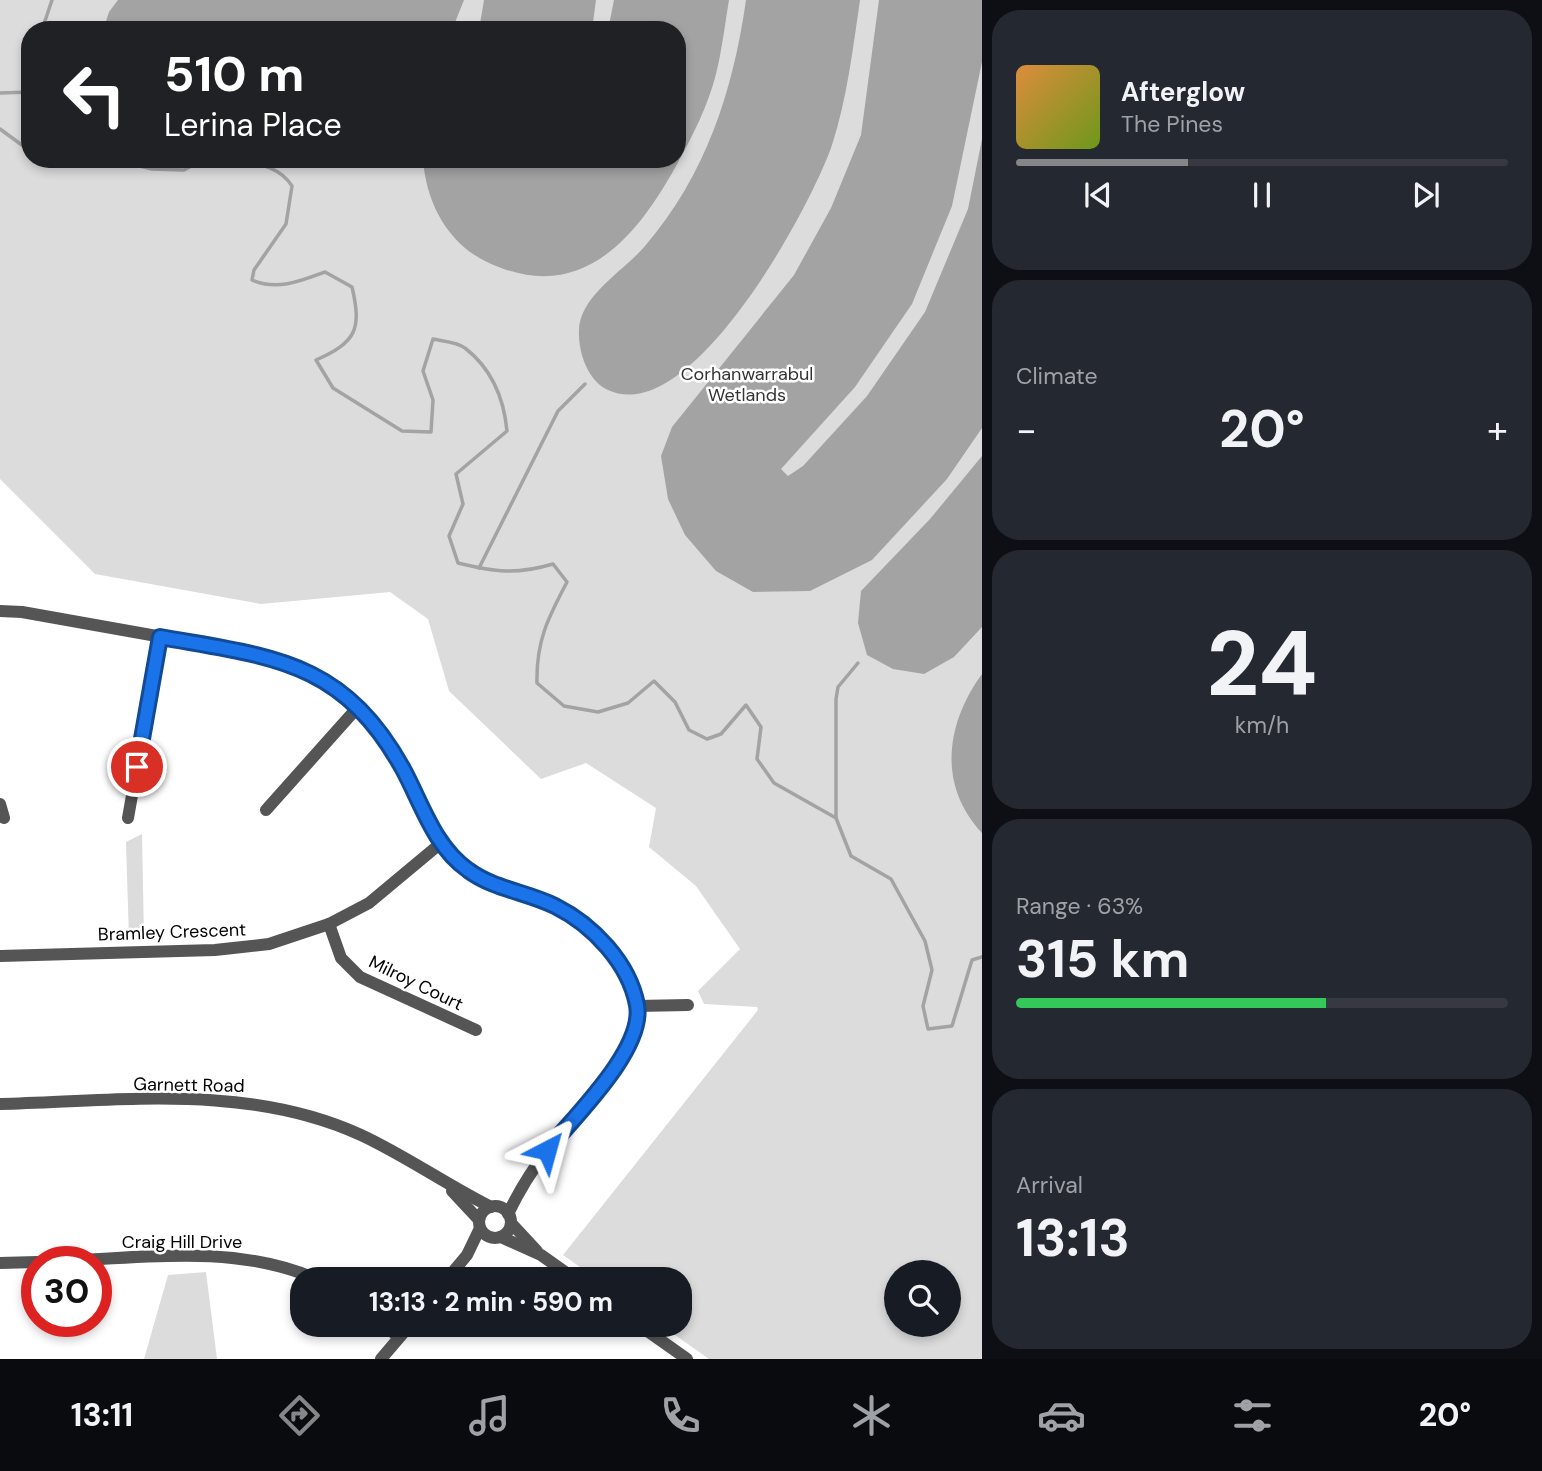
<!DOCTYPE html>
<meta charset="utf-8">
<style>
body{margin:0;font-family:"DM Sans",sans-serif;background:#242831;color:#f1f3f6;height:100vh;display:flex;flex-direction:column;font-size:26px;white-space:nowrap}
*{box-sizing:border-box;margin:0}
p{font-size:23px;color:#9ea1a6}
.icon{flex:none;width:38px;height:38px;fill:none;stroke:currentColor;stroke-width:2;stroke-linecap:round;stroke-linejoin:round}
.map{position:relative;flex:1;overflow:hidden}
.side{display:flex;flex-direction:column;gap:10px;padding:10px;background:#0d0f14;width:560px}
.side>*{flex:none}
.banner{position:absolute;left:21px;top:21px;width:665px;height:147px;border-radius:28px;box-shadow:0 4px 10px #0003;background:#202124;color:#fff;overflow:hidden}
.controls{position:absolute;left:884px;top:1260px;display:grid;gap:14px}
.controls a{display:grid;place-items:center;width:77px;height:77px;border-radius:50%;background:#171b24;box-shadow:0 4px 10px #0003;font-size:35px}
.speed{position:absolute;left:21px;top:1246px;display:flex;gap:14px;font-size:35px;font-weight:700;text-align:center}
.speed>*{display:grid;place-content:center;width:91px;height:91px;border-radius:50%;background:#171b24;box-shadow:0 4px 10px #0003;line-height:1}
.speed .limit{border:10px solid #d22;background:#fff;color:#111}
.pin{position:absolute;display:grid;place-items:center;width:60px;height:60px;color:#fff;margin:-30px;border:4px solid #fff;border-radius:50%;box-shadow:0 2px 7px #0007}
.me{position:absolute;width:77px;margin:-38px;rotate:39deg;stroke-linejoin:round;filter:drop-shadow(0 0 5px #0008)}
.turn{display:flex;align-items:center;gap:24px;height:147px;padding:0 28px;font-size:32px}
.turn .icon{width:91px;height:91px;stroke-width:2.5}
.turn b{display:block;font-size:49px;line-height:60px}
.big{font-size:52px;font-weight:700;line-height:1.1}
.side .card{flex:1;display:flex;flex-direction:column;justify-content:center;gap:10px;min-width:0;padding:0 24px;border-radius:28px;background:#242831}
.side .dial{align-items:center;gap:0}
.dial b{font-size:91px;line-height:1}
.song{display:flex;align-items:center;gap:21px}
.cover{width:84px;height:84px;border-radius:10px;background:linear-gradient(135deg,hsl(30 70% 55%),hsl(80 70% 35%))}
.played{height:7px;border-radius:4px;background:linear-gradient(90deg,#858687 35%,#363941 35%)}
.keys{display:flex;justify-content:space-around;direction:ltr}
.heat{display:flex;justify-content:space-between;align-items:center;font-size:38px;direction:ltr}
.charge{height:10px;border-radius:5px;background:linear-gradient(90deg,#34c759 63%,#363941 0)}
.trip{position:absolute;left:290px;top:1267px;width:402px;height:70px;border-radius:28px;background:#171b24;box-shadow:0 4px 10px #0003;font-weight:700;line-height:70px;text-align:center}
.tabs{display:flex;height:112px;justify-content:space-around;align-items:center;background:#090b0e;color:#9ea1a6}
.tabs .icon{width:49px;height:49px}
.tabs .selected{color:#858687}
.tabs b{font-size:32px;color:#f1f3f6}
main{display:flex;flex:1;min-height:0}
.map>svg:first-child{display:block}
.green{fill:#dcdcdc;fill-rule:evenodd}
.water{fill:#a3a3a3}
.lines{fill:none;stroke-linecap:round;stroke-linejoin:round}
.stream{stroke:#a3a3a3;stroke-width:3.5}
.minor{stroke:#555;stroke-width:12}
.route-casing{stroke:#114b97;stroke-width:18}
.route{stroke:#1a73e8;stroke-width:12}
.labels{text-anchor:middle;stroke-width:5;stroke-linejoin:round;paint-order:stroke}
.park-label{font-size:18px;fill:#333;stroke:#fff}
.street-label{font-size:18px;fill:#000;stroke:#fff}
</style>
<main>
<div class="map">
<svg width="982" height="1359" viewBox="0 0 982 1359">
<rect width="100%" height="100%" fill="#fff"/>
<g class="green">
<path d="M 0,0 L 982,0 L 982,1359 L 709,1359 L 661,1325 L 681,1325 L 681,1279 L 597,1279 L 563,1255 L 758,1010 L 757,1007 L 704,1004 L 698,991 L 740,949 L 696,886 L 649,847 L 656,808 L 586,763 L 541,779 L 449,691 L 428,619 L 390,592 L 261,604 L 95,574 L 0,479 ZM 30,30 L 677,30 L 677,159 L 30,159 ZM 896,1272 L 948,1272 L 948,1325 L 896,1325 Z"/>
<polygon points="142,834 144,939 129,939 126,842"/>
<polygon points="206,1272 217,1359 144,1359 168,1275"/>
</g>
<g class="water">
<polygon points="118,0 464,0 452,30 103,30 109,12"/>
<polygon points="484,0 596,0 592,30 479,30"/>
<path d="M 614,0 L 729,0 C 725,24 722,50 716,74 C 708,106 692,137 676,166 C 635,240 579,306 487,262 C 447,243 426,202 423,159 L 532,159 L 538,166 L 545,159 L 677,159 L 677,30 L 608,30 Z"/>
<path d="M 746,0 L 860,0 C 853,48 847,99 832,145 C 811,207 691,429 608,390 C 588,381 578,352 579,331 C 579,296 624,271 645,246 C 706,175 733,91 746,0 Z"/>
<polygon points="879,0 982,0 982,62 952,206 912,304 855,387 781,469 788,476 803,466 867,396 925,312 968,209 982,139 982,428 947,479 872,560 810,591 753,592 716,571 685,535 668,499 661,456 672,427 794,275 831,208 861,135"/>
<polygon points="982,456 982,627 954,657 924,674 893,669 867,655 858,623 861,591 930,519"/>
<path d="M 982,674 L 982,833 C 937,785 946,723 982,674 Z"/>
</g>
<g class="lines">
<g class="stream">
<polyline points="42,30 52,0"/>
<polyline points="0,93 30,92"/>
<polyline points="0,129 30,151"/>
<polyline points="50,159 88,164 119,161 152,169 184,170 204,159"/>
<path d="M 233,159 C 256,164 279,165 292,186 L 286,224 L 254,270 L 252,280 C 277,291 301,281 325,272 L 352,287 C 362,330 356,342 316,360 L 333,388 L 402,431 L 431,432 L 433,400 L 423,371 L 433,339 C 442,341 458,342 465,348 C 492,369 504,399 507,431 L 456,474 L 463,504 L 449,536 L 458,563 C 495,572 516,575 553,564 L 567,582 C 548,618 536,641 537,683 L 564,706 L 598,712 L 628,703 L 654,681 L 675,702 L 689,730 L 707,739 L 721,734 L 746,705 L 761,727 L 757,759 L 774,783 L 836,818 L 851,856 L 891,879 L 925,941 L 932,970 L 923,1006 L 928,1029 L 952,1026 L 972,960 L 982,957"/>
<polyline points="479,568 558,411 585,384"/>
<polyline points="836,818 836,699 838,687 858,663"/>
</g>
<g class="minor">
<path d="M 0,611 L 22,612 L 252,653 C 336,673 376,716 414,791 C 428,820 441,850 467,870 C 481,880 499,885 515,891 C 558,906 596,926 620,966 C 628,978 637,996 637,1010 C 636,1061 576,1112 547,1151 C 531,1171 519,1191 508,1214"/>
<polyline points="0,804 4,818"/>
<polyline points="266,810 357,708"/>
<polyline points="128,818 160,637"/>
<polyline points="329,924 341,958 360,977 476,1030"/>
<polyline points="0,956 215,950 269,944 329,924 369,903 441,843"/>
<polyline points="637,1006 688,1005"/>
<path d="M 0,1104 C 120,1101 248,1083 361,1135 C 406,1156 447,1185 491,1207"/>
<polyline points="452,1191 479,1220"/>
<circle cx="495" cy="1222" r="16"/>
<polyline points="511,1223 537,1251"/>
<polyline points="501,1237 541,1255 575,1279"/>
<path d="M 45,1262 C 134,1259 232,1242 316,1279"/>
<polyline points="0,1263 37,1262"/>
<polyline points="447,1279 467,1255 480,1228"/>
<polyline points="383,1325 399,1337"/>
<polyline points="639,1325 687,1359"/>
<polyline points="381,1359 410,1325"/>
</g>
</g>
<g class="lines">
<g class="route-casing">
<path id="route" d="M 137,767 L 160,637 C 271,657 342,659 403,769 C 422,804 434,846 468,870 C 493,889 527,892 555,906 C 593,925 629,963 637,1005 C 645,1049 574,1117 547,1150"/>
</g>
<use href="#route" class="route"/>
</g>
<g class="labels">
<g class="park-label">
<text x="747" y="380">Corhanwarrabul<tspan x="747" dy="21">Wetlands</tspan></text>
</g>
<g class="street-label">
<text transform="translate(172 932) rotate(-2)" y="6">Bramley Crescent</text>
<text transform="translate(416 983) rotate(26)" y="6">Milroy Court</text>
<text transform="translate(189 1085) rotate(1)" y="6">Garnett Road</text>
<text x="182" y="1248">Craig Hill Drive</text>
</g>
</g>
</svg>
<div class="controls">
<a><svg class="icon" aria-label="search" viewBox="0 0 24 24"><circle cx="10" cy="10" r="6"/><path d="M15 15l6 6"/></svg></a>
</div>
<div class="speed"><div class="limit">30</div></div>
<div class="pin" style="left:137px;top:767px;background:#d93025"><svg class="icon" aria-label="arrive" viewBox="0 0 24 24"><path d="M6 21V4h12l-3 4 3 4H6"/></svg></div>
<svg class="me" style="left:547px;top:1150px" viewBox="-20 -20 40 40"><path d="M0-17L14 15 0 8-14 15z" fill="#1a73e8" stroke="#fff" stroke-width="4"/></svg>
<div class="trip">13:13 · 2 min · 590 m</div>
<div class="banner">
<div class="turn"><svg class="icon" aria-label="left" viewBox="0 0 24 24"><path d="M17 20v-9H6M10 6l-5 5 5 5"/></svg><div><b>510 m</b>Lerina Place</div></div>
</div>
</div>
<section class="side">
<div class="card">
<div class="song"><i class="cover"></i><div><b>Afterglow</b><p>The Pines</p></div></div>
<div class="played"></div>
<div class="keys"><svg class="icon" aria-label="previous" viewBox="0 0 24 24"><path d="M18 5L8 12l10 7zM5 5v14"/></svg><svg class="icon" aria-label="pause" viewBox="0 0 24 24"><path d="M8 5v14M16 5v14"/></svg><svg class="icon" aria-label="next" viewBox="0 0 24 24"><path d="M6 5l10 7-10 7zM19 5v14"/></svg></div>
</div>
<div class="card"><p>Climate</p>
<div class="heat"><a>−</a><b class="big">20°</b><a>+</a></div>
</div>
<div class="card dial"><b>24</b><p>km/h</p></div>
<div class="card"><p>Range · 63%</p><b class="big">315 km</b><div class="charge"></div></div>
<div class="card"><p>Arrival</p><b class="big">13:13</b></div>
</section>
</main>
<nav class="tabs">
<b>13:11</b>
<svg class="icon selected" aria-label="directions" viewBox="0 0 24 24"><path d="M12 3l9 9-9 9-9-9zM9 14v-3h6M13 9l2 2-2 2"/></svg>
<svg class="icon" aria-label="music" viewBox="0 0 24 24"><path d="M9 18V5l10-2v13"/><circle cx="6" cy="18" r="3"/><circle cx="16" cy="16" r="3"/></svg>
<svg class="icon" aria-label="phone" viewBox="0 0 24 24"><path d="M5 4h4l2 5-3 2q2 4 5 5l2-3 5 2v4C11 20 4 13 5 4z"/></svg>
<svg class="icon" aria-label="climate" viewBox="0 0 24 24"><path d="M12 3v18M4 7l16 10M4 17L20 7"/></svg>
<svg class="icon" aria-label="car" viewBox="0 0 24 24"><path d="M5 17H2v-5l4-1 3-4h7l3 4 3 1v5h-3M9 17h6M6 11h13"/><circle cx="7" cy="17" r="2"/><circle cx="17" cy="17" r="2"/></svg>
<svg class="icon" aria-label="filters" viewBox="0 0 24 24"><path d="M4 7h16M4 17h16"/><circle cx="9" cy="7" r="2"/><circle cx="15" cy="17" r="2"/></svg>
<b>20°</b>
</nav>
